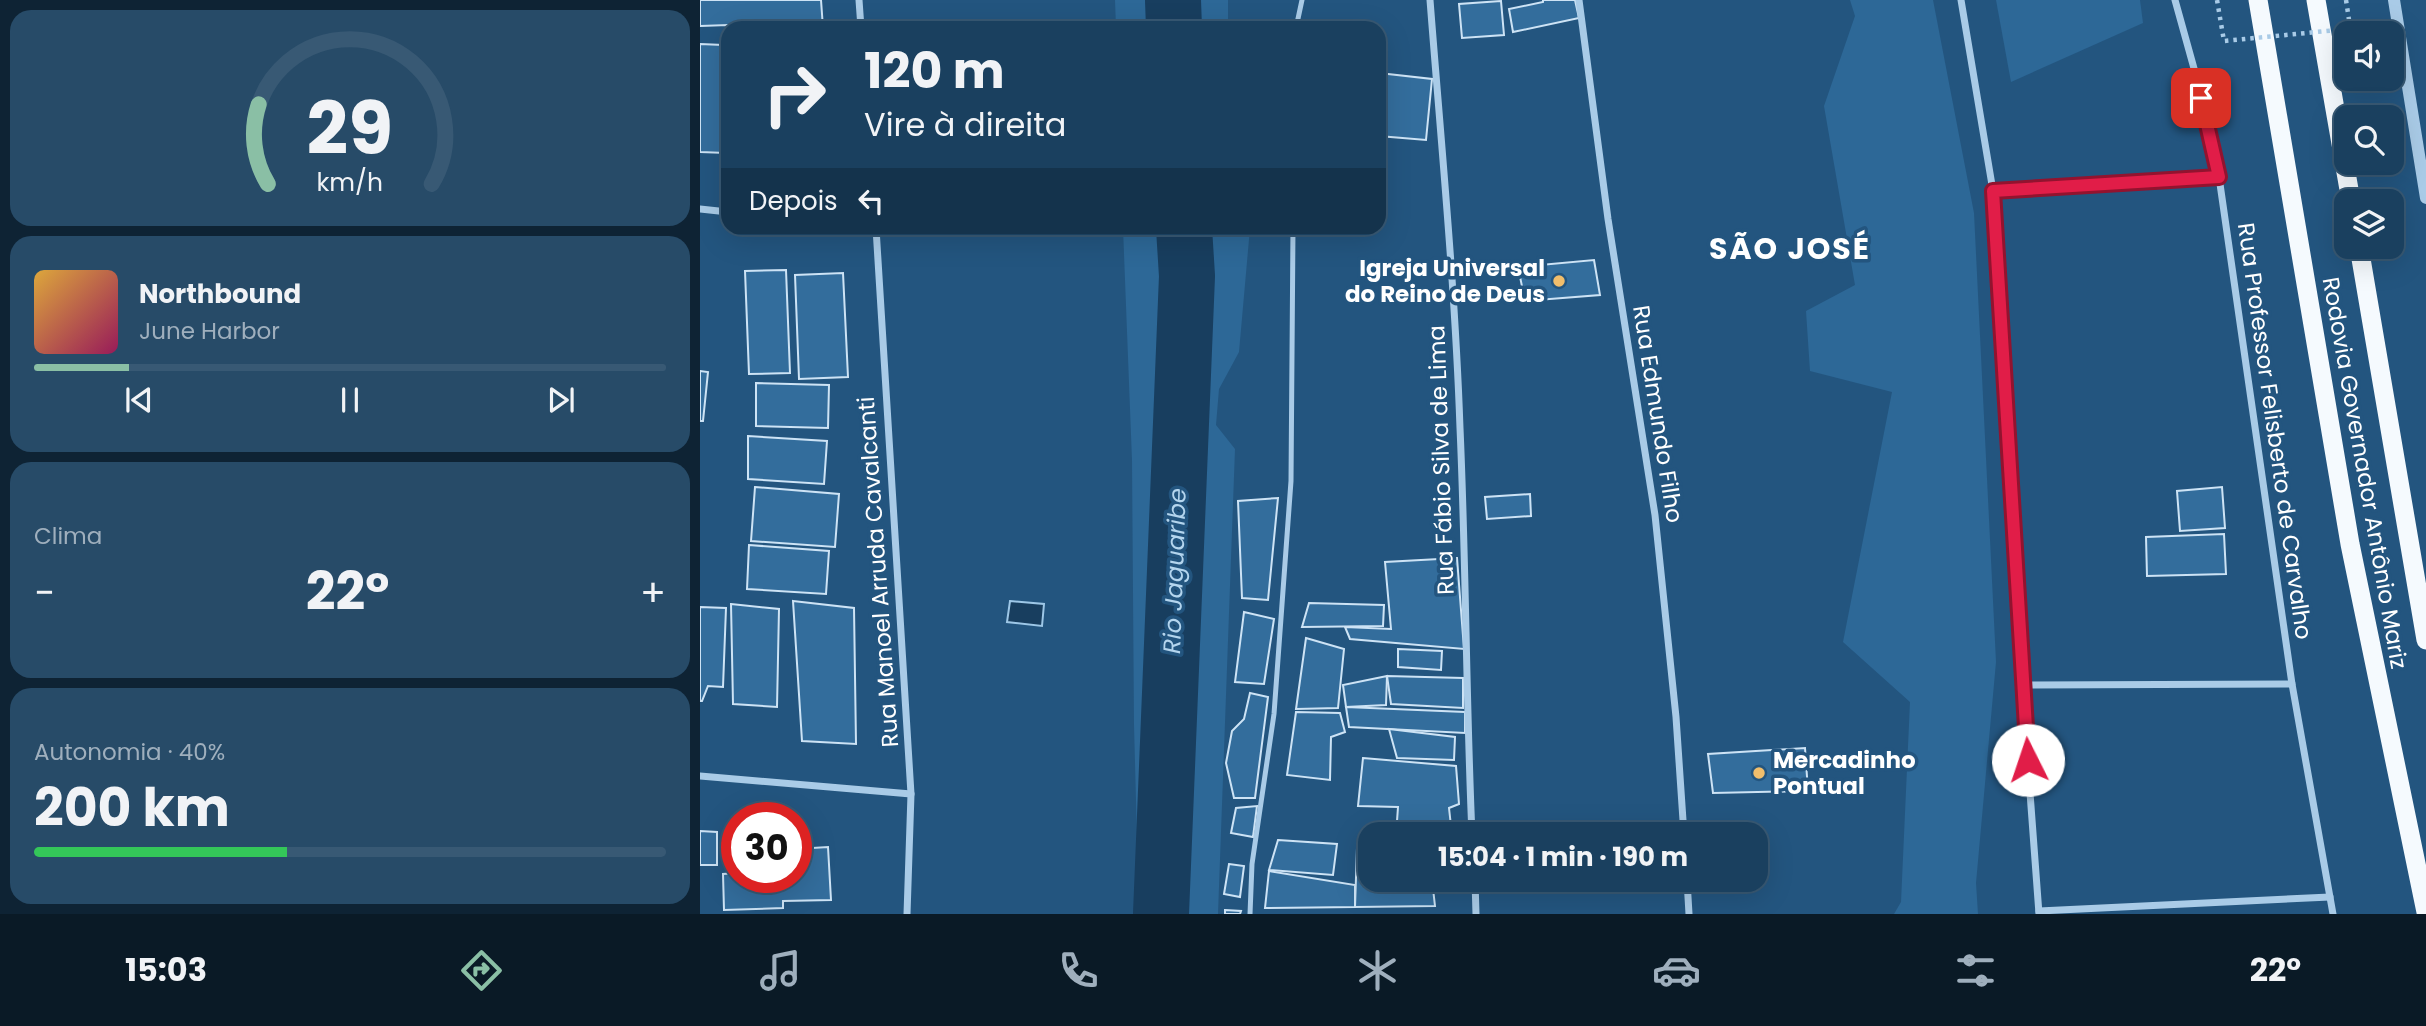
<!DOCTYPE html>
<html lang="pt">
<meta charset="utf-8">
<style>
body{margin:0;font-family:Poppins,sans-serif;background:#274b68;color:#f1f3f6;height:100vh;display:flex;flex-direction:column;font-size:26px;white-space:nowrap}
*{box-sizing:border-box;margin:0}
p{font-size:23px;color:#9fafbd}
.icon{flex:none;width:38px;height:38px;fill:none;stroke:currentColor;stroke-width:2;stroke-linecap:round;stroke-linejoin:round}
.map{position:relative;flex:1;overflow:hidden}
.details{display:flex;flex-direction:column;gap:10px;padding:10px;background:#0e2334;width:700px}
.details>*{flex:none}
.guide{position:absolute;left:21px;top:21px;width:665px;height:214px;border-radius:21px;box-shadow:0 7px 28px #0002,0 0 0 2px #385974;background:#1a405f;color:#f1f3f6;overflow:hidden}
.tools{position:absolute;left:1634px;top:21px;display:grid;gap:14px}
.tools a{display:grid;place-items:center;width:70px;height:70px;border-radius:14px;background:#1a405f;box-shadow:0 7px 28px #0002,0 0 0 2px #385974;font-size:35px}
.speed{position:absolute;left:21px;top:802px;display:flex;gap:14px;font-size:35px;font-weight:700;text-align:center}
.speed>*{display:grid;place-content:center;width:91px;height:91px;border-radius:50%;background:#1a405f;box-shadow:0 7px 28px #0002,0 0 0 2px #385974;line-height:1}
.speed .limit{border:10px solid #d22;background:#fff;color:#111}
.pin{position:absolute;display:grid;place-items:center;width:60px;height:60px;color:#fff;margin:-30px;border-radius:14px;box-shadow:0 4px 10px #0006}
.me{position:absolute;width:77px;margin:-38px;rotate:356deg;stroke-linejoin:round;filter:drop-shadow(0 0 5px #0008)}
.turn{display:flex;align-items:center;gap:24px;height:147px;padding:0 28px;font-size:32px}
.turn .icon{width:91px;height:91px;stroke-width:2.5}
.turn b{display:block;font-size:49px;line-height:60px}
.then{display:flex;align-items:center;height:66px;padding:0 28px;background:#0003;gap:14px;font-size:26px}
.big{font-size:52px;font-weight:700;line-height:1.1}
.details .card{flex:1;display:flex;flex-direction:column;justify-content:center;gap:10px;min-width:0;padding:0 24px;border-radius:21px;background:#274b68}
.details .dial{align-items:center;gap:0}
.dial svg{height:182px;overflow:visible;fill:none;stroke:#385974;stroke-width:7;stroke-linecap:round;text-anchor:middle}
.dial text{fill:#f1f3f6;stroke:none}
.song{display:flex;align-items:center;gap:21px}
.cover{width:84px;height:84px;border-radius:10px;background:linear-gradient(135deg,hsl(40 70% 55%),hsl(330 70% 35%))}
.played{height:7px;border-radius:4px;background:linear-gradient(90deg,#8abfa5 15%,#385974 15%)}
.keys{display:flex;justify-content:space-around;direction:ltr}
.heat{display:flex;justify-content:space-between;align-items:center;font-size:38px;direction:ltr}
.charge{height:10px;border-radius:5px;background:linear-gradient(90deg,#34c759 40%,#385974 0)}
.trip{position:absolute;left:658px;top:822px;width:410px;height:70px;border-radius:21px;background:#1a405f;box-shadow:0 7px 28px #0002,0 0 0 2px #385974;font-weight:700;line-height:70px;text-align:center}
.dock{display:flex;height:112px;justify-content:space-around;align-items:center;background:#0a1a26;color:#9fafbd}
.dock .icon{width:49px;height:49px}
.dock .active{color:#8abfa5}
.dock b{font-size:32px;color:#f1f3f6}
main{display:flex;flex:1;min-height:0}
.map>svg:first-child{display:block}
.green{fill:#2d6897}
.water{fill:#183e5f;stroke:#9dc7e7;stroke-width:2}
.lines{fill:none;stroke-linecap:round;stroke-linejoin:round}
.river{stroke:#183e5f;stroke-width:56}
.building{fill:#336d9c;stroke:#cde3f5;stroke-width:2}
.path{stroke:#a9cbe7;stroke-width:4.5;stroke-dasharray:3.5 5;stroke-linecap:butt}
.service{stroke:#a9cbe7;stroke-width:5}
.minor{stroke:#a9cbe7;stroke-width:7}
.tertiary{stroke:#a9cbe7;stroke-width:12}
.trunk{stroke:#f5fafe;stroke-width:19}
.path-bridge{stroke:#a9cbe7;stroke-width:4.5;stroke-dasharray:3.5 5;stroke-linecap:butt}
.route-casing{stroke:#92132f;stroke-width:18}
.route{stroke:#e11d48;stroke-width:12}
.poi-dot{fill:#f1be6c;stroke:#23557f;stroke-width:2.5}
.labels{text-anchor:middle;stroke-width:7;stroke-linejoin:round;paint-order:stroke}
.poi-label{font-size:23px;font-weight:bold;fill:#fff;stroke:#23557f;text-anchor:end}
.street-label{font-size:23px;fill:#fff;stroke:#23557f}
.water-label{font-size:24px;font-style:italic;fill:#b4d5ee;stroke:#23557f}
.district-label{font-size:30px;font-weight:bold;letter-spacing:2px;fill:#fff;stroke:#23557f}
</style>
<main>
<section class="details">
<div class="card dial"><svg viewBox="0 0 100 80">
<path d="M14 69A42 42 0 1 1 86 69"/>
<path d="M14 69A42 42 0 0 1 10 34" stroke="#8abfa5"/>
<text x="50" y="56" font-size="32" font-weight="700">29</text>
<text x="50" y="72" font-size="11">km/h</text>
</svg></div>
<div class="card">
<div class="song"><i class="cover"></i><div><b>Northbound</b><p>June Harbor</p></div></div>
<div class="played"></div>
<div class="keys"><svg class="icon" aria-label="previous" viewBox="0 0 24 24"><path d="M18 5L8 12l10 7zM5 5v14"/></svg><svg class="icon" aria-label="pause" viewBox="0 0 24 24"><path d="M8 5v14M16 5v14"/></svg><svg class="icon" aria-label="next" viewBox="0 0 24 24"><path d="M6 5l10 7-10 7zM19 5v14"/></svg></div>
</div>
<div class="card"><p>Clima</p>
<div class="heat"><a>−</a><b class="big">22°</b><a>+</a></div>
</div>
<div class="card"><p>Autonomia · 40%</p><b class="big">200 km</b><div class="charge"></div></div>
</section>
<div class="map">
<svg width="1726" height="914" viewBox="0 0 1726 914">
<rect width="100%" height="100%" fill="#23557f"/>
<g class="green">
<polygon points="415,0 528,0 528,28 416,28"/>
<polygon points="1150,0 1233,0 1274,213 1296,662 1276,883 1278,914 1194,914 1201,902 1210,702 1143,642 1192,392 1110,371 1106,311 1155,285 1124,106 1155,16"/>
<polygon points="1296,0 1440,0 1443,23 1311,82"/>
<polygon points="423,228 550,228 539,352 519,389 516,425 535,449 518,914 439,914 434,725 432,460"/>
</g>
<polygon class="water" points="310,601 344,604 342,626 307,622"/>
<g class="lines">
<g class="river">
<polyline points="473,0 474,28"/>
<polyline points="461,914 487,276 484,228"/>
</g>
</g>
<g class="building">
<polygon points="0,0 121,0 123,28 28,28 28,25 0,26"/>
<polygon points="843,0 875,0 879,18 813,32 809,9 843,2"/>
<polygon points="801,1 804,35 762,38 759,4"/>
<polygon points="0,44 23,45 26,153 0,152"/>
<polygon points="679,73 732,79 726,140 679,136"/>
<polygon points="894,260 900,295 825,301 818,267"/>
<polygon points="86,270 90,373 49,374 45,271"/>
<polygon points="143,273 148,377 99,379 95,275"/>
<polygon points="0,371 8,372 3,421 0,421"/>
<polygon points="56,383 129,385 128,428 56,426"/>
<polygon points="48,436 127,441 124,484 48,479"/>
<polygon points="55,487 139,494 135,547 51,541"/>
<polygon points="1522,487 1525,528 1480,531 1477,491"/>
<polygon points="830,494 831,516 787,519 785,497"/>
<polygon points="578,498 568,600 542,598 538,501"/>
<polygon points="1524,534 1526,574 1447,576 1446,537"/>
<polygon points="49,545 129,551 126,594 47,589"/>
<polygon points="757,558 764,649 650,639 645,627 691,629 685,562"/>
<polygon points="93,601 154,608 156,744 102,741"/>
<polygon points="609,603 684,605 683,626 602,627"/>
<polygon points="31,604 79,609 77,707 33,704"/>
<polygon points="0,607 26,608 23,687 8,686 2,701 0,701"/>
<polygon points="544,612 574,619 564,684 535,682"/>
<polygon points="606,638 644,649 638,708 596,709"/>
<polygon points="698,649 742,651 741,670 698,667"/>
<polygon points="687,676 763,678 763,708 691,704"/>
<polygon points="687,676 686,705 646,707 643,685"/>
<polygon points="550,693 568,697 555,798 534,798 526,763 532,731 544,719"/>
<polygon points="646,707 765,712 765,733 649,727"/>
<polygon points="596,712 640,713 645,732 631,737 630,780 587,775"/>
<polygon points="689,729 755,737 754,760 697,758"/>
<polygon points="1105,748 1108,791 1013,793 1008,754"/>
<polygon points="663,758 756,766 759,804 749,808 752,835 696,835 698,807 658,806"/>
<polygon points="557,806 553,837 531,833 536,808"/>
<polygon points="0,831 17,832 17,865 0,865"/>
<polygon points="578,840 637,844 633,875 569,870"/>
<polygon points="128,847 131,900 83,901 83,908 24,910 23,874 37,873 37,877 96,877 96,849"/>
<polygon points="657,848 670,849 670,880 732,880 735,906 655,907"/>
<polygon points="529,864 544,866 540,897 524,894"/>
<polygon points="569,871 655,885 655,907 565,908"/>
<polygon points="525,910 541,911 540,914 525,914"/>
</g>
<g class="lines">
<polyline class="path" points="1646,0 1651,33"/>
<g class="service">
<polyline points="596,28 602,0"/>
<polyline points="550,914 552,864 574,714 591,481 593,228"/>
</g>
<g class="minor">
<polyline points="159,0 161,28"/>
<path d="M 730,0 C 741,142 755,285 760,428 C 766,563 766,699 772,835"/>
<polyline points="879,0 908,219 955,515 976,717 984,835"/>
<polyline points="1261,0 1293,191 1322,685 1339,914"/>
<polyline points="1475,0 1495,72 1519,177"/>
<polyline points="1293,191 1519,177 1592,684 1633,914"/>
<polyline points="0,209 28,212"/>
<polyline points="176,228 211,794 207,914"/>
<polyline points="1322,685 1592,684"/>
<polyline points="0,776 211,794"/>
<polyline points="775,880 776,914"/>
<polyline points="987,880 989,914"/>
<polyline points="1339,911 1630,897"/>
</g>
<polyline class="tertiary" points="1694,0 1726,198"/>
<g class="trunk">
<polyline points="1558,0 1650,544 1726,912"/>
<polyline points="1616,0 1651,201"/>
<polyline points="1659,247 1726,640"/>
</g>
<polyline class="path-bridge" points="1517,0 1524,41 1637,30 1645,87 1659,85 1658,79"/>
</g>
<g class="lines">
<g class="route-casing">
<polyline id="route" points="1328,760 1293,191 1519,177 1501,98"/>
</g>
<use href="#route" class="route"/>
</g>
<g class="poi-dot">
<circle cx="859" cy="281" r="7"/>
<circle cx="1059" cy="773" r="7"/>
</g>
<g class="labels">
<g class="poi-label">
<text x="845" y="276">Igreja Universal<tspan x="845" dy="26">do Reino de Deus</tspan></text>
<text x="1073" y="768" text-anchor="start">Mercadinho<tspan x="1073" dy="26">Pontual</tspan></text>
</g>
<g class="street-label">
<text transform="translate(958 414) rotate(81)" y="8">Rua Edmundo Filho</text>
<text transform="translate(1575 431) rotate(82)" y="8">Rua Professor Felisberto de Carvalho</text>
<text transform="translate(741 460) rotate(-92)" y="8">Rua Fábio Silva de Lima</text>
<text transform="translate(1665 473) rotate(80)" y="8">Rodovia Governador Antônio Mariz</text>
<text transform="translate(178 572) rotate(-94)" y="8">Rua Manoel Arruda Cavalcanti</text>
</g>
<g class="water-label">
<text transform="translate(475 571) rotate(-88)" y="8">Rio Jaguaribe</text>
</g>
<g class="district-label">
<text x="1090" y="259">SÃO JOSÉ</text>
</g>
</g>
</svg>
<div class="tools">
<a><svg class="icon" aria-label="sound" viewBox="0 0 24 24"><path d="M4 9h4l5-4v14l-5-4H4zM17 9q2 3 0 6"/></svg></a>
<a><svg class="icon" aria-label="search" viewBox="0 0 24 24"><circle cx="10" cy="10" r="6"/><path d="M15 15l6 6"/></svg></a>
<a><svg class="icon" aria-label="layers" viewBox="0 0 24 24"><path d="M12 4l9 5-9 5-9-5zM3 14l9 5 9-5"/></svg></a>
</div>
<div class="speed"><div class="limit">30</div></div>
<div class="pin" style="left:1501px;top:98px;background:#d93025"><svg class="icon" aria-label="arrive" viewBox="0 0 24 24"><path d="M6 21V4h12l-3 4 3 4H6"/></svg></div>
<svg class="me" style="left:1328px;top:760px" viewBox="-20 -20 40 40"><circle r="19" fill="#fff"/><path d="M0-13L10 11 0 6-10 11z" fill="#e11d48"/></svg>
<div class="trip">15:04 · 1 min · 190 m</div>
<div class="guide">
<div class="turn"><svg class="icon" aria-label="right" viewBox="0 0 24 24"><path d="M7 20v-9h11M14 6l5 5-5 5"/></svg><div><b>120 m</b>Vire à direita</div></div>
<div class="then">Depois<svg class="icon" aria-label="left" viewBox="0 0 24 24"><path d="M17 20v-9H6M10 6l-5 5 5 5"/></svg></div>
</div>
</div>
</main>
<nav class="dock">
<b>15:03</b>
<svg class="icon active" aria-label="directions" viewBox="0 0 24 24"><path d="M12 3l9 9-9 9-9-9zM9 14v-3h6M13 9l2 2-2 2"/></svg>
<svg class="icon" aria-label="music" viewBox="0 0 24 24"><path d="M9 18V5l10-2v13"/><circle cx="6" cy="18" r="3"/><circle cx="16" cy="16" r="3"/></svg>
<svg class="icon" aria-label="phone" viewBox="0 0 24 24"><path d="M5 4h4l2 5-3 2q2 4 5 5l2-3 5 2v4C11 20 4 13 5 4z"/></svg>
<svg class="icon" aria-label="climate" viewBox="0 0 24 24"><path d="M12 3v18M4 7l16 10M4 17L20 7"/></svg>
<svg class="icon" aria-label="car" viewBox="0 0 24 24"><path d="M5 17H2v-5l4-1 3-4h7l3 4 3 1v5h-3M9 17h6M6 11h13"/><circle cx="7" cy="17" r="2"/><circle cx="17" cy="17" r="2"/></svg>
<svg class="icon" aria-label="filters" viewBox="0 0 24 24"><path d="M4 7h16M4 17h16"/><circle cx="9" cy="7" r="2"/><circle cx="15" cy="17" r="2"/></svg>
<b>22°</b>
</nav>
